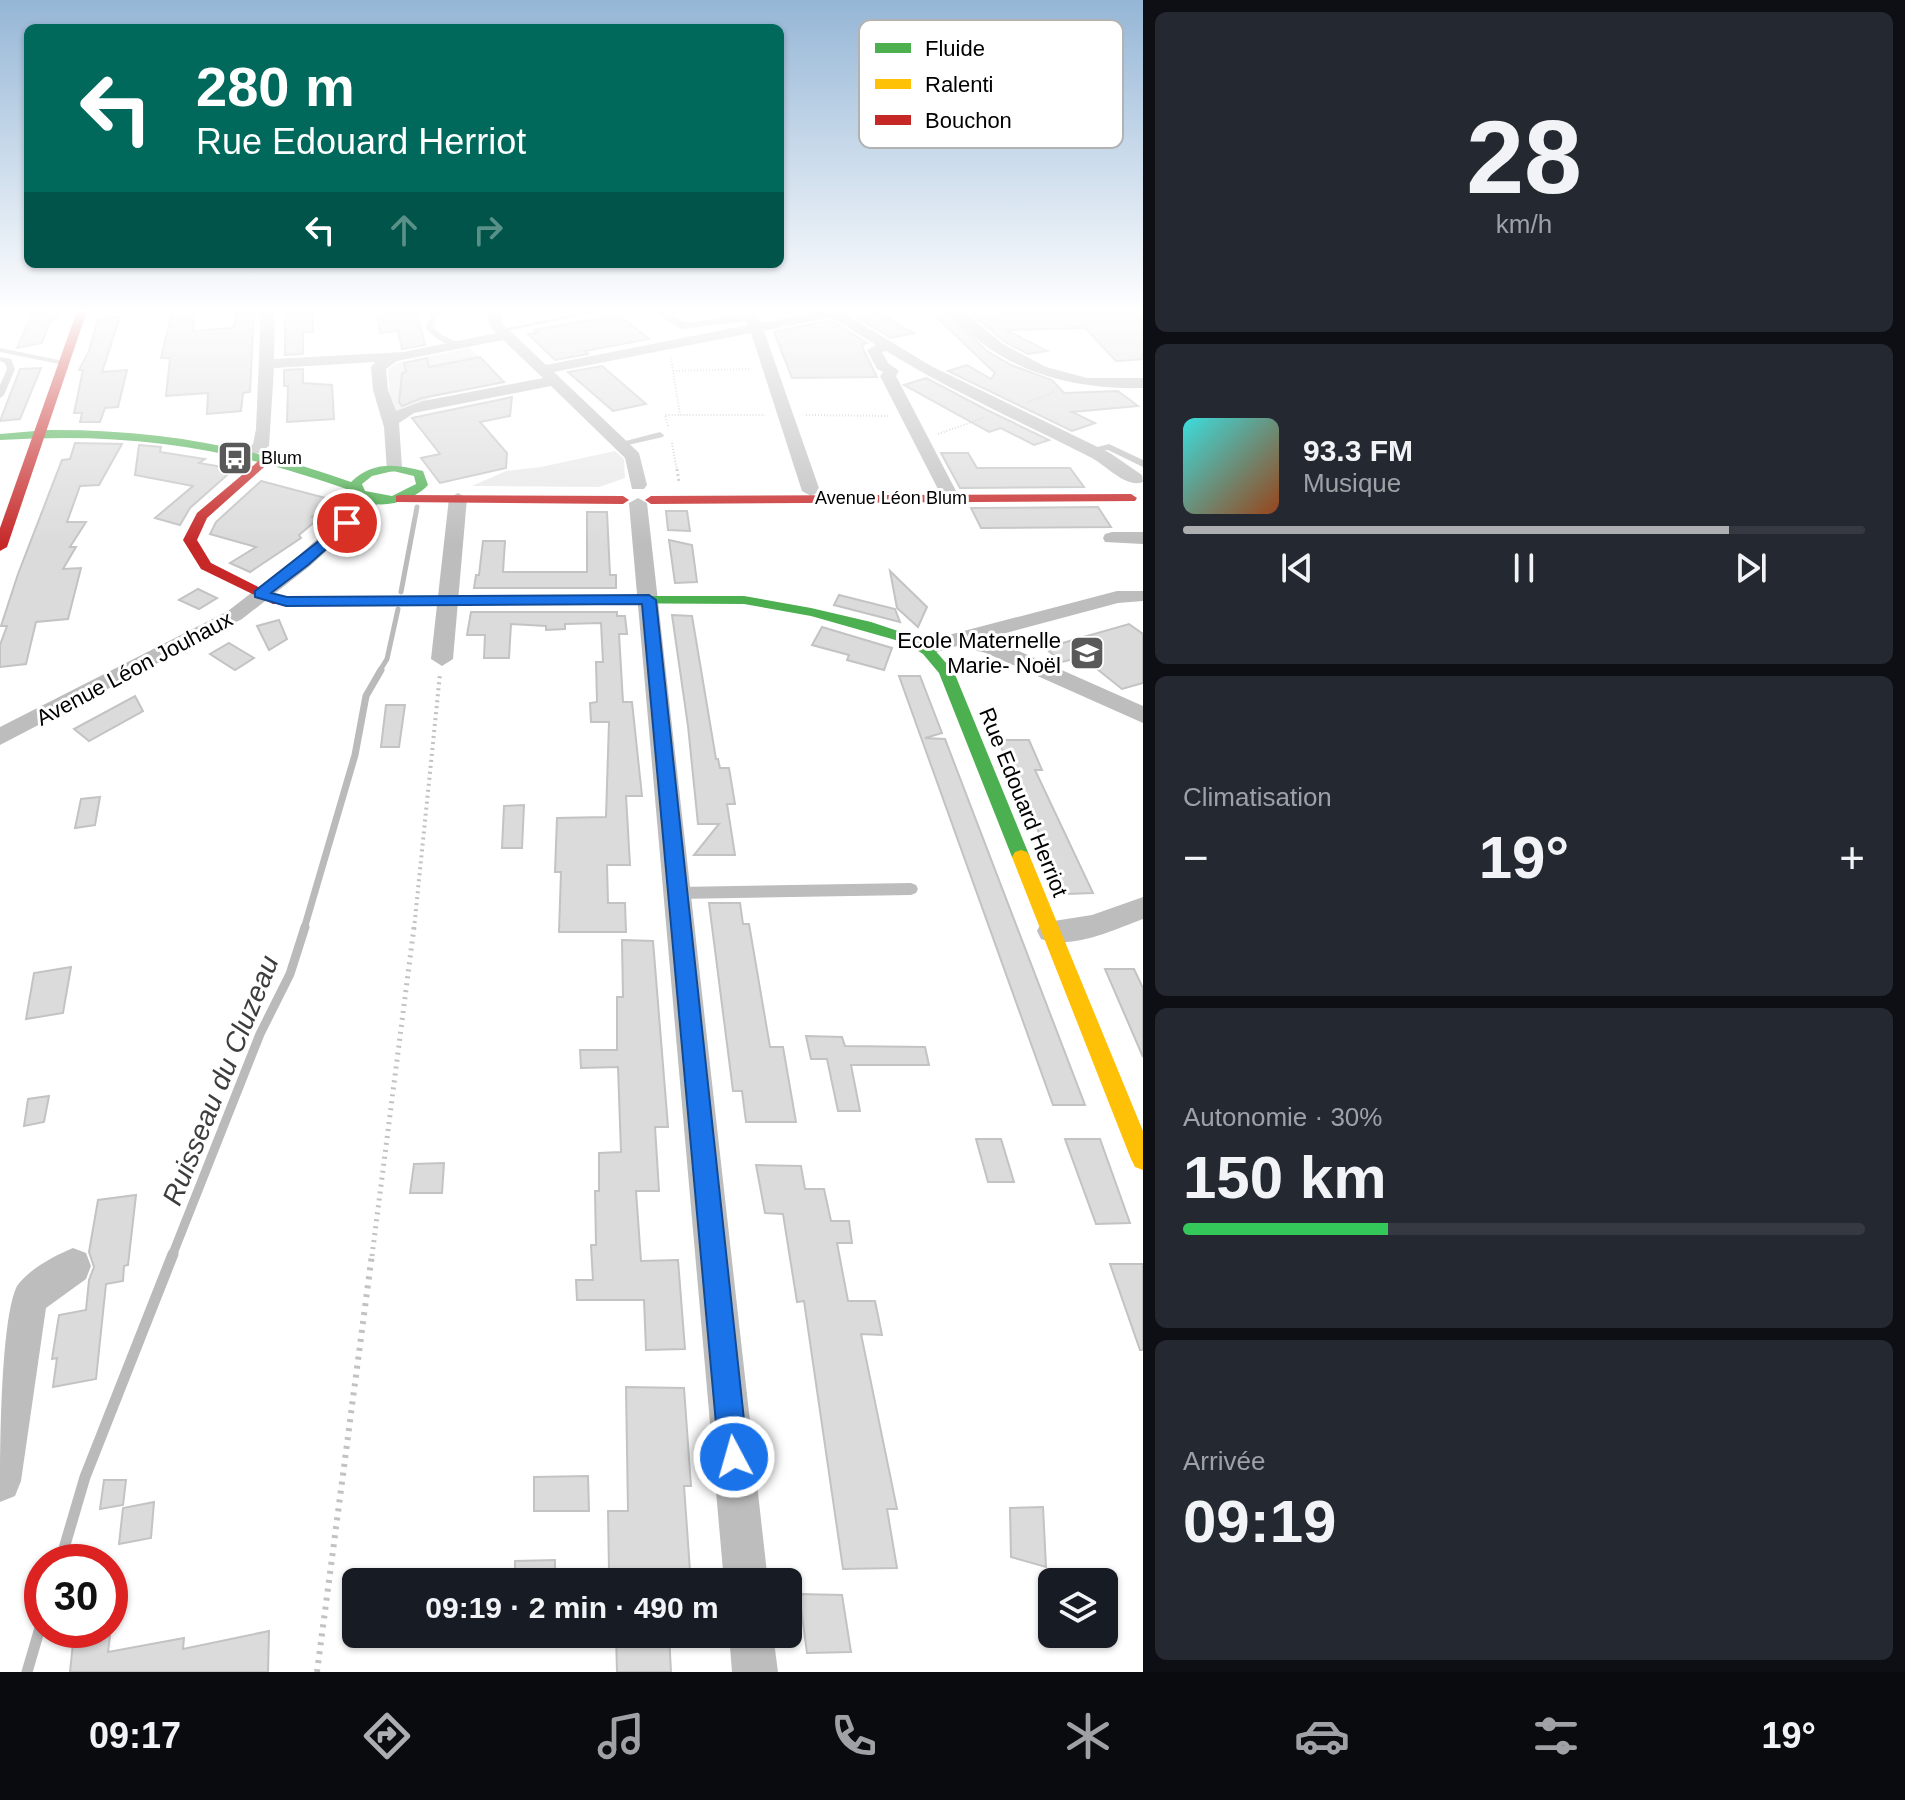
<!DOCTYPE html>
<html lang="fr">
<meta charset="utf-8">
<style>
body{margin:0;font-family:Helvetica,sans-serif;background:#242831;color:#f1f3f6;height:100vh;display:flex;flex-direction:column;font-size:30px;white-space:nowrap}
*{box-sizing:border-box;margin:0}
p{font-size:26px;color:#9ea1a6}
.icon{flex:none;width:44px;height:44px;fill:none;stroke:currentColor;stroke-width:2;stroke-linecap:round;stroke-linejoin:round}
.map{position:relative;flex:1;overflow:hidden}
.sheet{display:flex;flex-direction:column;gap:12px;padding:12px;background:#0d0f14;width:762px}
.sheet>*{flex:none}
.banner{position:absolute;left:24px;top:24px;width:760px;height:244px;border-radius:12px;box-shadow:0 2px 6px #0004;background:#00695c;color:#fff;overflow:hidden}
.fabs{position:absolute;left:1038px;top:1568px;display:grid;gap:16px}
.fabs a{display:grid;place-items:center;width:80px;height:80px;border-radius:12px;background:#171b24;box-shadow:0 2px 6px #0004;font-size:40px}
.speed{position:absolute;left:24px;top:1544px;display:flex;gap:16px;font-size:40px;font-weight:700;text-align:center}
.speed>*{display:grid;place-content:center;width:104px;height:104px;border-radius:50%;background:#171b24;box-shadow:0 2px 6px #0004;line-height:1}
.speed .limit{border:12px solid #d22;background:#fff;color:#111}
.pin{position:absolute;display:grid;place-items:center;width:68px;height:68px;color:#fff;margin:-34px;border:4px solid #fff;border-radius:50%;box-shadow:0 2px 8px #0007}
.me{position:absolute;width:88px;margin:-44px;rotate:354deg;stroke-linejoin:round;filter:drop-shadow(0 0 6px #0008)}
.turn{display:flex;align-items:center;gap:28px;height:168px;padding:0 40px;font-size:36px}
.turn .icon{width:104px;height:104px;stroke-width:2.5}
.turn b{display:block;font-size:56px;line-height:68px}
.lanes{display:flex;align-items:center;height:76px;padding:0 40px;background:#0003;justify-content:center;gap:40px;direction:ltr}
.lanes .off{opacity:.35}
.big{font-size:60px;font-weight:800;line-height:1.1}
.sheet .widget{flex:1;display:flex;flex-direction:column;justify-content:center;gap:12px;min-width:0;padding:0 28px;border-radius:12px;background:#242831}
.sheet .dial{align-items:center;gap:0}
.dial b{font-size:104px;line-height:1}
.song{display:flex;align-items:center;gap:24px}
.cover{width:96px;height:96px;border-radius:12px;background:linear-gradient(135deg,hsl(180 70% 55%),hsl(20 70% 35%))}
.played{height:8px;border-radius:4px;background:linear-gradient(90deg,#adaeaf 80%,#363941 80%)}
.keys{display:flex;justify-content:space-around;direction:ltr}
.heat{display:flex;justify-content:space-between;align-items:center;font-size:44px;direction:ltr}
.charge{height:12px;border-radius:6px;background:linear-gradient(90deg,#34c759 30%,#363941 0)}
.trip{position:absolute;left:342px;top:1568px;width:460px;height:80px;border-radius:12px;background:#171b24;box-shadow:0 2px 6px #0004;font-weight:800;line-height:80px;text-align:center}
.menu{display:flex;height:128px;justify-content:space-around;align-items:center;background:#090b0e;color:#9ea1a6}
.menu .icon{width:56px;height:56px}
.menu .active{color:#adaeaf}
.menu b{font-size:36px;color:#f1f3f6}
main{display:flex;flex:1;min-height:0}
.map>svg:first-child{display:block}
.green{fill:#e8e8e8}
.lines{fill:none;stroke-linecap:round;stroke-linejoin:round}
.stream-far3{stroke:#bababa;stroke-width:5}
.stream-far2{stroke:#bababa;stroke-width:7}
.stream-far1{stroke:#bababa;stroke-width:9}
.stream{stroke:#bababa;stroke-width:11}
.building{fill:#dbdbdb;stroke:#c3c3c3;stroke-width:2}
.path-far4{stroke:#c2c2c2;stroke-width:2;stroke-dasharray:1 2;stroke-linecap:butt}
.path-far3{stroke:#c2c2c2;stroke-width:3;stroke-dasharray:2 3;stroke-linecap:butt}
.path-far2{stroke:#c2c2c2;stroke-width:4;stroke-dasharray:2 4;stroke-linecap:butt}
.path-far1{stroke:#c2c2c2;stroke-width:5;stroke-dasharray:2 5;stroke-linecap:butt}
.path{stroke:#c2c2c2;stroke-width:6;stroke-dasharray:3 6;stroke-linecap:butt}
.lane{fill:#bdbdbd;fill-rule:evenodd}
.street{fill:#bdbdbd;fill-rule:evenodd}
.fast{fill:#4caf50;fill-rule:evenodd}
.slow{fill:#ffc107;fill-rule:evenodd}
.jam{fill:#c62828;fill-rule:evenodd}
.route{fill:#1a73e8;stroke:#114b97;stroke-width:2}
.labels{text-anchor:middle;stroke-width:6;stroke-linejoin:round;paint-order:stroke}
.far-poi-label{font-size:18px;fill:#000;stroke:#fff;text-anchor:start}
.far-street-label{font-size:18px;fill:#000;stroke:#fff}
.poi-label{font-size:22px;fill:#000;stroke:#fff;text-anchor:end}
.street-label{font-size:22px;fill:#000;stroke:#fff}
.near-water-label{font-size:28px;font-style:italic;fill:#3d3d3d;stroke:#fff}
.key{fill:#fff;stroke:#b2b2b2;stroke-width:2}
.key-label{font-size:22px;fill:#000}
</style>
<main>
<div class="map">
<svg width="1143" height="1672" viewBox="0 0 1143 1672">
<rect width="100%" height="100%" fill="#fff"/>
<g class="green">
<polygon points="469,348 480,357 401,378 400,392 479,380 485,387 433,397 395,414 390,401 388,369 397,363"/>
<polygon points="615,451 624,459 625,478 599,487 472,486 506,471 541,467"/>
</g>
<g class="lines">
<g class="stream-far3">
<polyline points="401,592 417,507"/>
<polyline points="379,672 387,659 398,609"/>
</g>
<polyline class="stream-far2" points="304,929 355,755 366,696 381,670"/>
<polyline class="stream-far1" points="172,1256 260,1034 290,974 305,927"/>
<g class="stream">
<polyline points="60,1562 85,1477 173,1254"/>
<polyline points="27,1672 42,1621"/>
</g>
</g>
<g class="building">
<polygon points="33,311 63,311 50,323 42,343 17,348"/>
<polygon points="237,311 254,311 250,392 243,393 241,411 207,414 208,393 166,396 170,358 161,358 171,316 195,314 193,331 230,328 234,326"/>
<polygon points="285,311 313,311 313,332 303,332 303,354 285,355"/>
<polygon points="930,311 945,311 987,351 1011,365 1052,380 1064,393 1118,391 1138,406 1072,412 1095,423 1072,431 948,371 967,365 991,379 995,373"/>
<polygon points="1135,311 1143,318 1143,359 1120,361 1116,361 1085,328 1006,330 1047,351 1028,354 1005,342 974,316 1027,312"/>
<polygon points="417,312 425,345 402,349 398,331 380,333 377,315"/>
<polygon points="880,313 893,321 914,333 891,338 857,318"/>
<polygon points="619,315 649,339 585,351 588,354 555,360 528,334 537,333 534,330"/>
<polygon points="120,317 102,372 127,370 118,407 105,408 100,422 80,422 82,413 74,413 83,370 79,370 89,351 98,319"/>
<polygon points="826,321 834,322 867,343 862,344 864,351 877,377 792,378 774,332"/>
<polygon points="480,357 504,382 422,398 402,406 399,402 402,373 406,372 404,363 427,358 429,367"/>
<polygon points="602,366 646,404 613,411 568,372"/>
<polygon points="41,368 20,419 0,421 20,369"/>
<polygon points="303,369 303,383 332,385 334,419 287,422 288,386 284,386 284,370"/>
<polygon points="926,378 985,409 1049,440 1034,445 1001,428 989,432 904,385"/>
<polygon points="512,397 510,416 480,422 507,453 506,468 440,483 421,458 440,454 412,418"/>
<polygon points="75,443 122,444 99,485 80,486 67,522 86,522 70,547 76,547 63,569 81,568 68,619 36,622 26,664 0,667 0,645 7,626 1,626 18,574 62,460 70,459"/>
<polygon points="139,445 161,447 160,452 205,459 199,463 234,469 190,508 180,525 155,518 193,486 135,475"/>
<polygon points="941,453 968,453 977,468 1070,468 1084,487 960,488"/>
<polygon points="261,481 333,500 312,517 318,519 299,535 301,538 250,572 230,563 256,547 210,534 216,522"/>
<polygon points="1098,507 1111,527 981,528 971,508"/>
<polygon points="666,511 687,511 690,531 668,530"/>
<polygon points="587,512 607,512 610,575 616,575 616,588 474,588 476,575 479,575 483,541 505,541 503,572 587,572"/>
<polygon points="669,540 692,545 697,582 675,583"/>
<polygon points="890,571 927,607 918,627 897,608"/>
<polygon points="198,589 217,598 199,609 179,600"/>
<polygon points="839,595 895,609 900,622 834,605"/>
<polygon points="471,612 617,612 617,616 625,616 627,634 619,634 623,702 632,702 642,796 626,796 630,865 607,865 608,903 625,903 626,932 559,932 561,872 555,872 557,818 606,817 609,722 591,722 590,703 597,702 596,662 603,662 601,623 565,624 565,629 546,630 546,626 511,624 509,658 484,658 485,635 467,635"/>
<polygon points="672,615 692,616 716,759 718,759 720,768 729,768 735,804 727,804 735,855 694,855 719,824 698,824 688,726"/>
<polygon points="279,620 287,639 269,650 257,626"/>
<polygon points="1129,624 1143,634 1143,683 1122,689 1082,657 1062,662 1045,648"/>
<polygon points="822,627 892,648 884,670 847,660 849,655 812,645"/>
<polygon points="229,643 254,658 235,670 210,654"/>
<polygon points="899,676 920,676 942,733 925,738 945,739 1085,1105 1053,1105"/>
<polygon points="135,696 143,711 89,741 74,729"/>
<polygon points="386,705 405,705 399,747 381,747"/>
<polygon points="998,740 1029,740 1042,770 1035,770 1093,893 1066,894"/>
<polygon points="100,797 95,825 75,828 81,799"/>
<polygon points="524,805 522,848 502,848 504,806"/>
<polygon points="709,903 740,903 743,924 749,924 770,1047 783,1047 796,1122 746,1122 742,1091 733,1091"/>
<polygon points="622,940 653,941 668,1127 655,1127 659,1191 636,1191 641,1261 678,1260 685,1349 646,1350 644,1300 577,1300 576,1280 593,1280 591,1245 596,1245 595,1191 599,1191 599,1153 621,1152 618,1067 581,1068 580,1050 617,1050 617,997 623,997"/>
<polygon points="71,967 63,1013 26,1019 34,973"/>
<polygon points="1105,969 1134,969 1143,988 1143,1057"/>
<polygon points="806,1036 842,1037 845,1046 925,1047 929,1065 851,1065 860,1111 838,1111 827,1059 811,1059"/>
<polygon points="49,1096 44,1122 24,1126 28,1099"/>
<polygon points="976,1139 1001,1139 1014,1182 988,1182"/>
<polygon points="1065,1139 1100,1139 1130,1223 1096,1224"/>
<polygon points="444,1163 442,1193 410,1193 414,1164"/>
<polygon points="756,1165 801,1166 805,1189 824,1189 831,1221 849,1221 852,1243 837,1243 848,1301 875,1301 882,1335 861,1334 897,1509 887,1509 897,1568 843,1569 804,1301 797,1302 783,1214 765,1213"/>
<polygon points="136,1195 128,1265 124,1266 123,1281 106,1284 96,1379 53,1387 57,1358 52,1359 59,1315 86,1310 89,1280 94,1267 89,1252 98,1200"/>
<polygon points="1110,1264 1143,1264 1143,1350 1140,1350"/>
<polygon points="626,1387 684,1388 691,1486 684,1486 690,1571 609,1571 608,1511 628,1511"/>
<polygon points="588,1476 589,1511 534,1511 534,1477"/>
<polygon points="104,1480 126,1480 123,1505 100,1509"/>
<polygon points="154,1502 151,1538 119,1544 123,1508"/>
<polygon points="1043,1507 1046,1567 1011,1557 1010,1508"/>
<polygon points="555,1560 555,1582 515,1582 515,1561"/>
<polygon points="799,1594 842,1595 851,1652 807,1653"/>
<polygon points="269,1631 268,1672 70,1672 73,1643 110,1636 108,1652 184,1638 183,1649"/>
<polygon points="616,1634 669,1634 671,1672 617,1672"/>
</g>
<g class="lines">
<g class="path-far4">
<polyline points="671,358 680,415"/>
<polyline points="673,371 750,369"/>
<polyline points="1028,402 1053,393 1053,388"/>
<polyline points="806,415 889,416"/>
<polyline points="668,426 665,415 765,415"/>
<polyline points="938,434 986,417"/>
<polyline points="672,443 677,471"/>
</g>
<polyline class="path-far3" points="677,469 679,482"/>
<polyline class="path-far2" points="414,929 440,674"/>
<polyline class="path-far1" points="372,1256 414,927"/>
<polyline class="path" points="317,1672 372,1254"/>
<g class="lane">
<path d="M 431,311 L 439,311 L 433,327 L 442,335 L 459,343 L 459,347 C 446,347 435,337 426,329 Z"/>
<polygon points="591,311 601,312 501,332 497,330"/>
<polygon points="0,348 64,361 68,363 64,365 0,352"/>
<polygon points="0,357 11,359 15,369 4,395 0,398 0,385 7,369 5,363 0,361"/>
<polygon points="660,432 664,435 663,437 619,447 614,444"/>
<polygon points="1109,444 1143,460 1143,467 1108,450 1091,453 1086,450"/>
<polygon points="911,883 916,885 918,889 916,893 911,895 678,899 673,897 671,893 673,889 678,887"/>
</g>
<g class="street">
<path d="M 261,311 L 275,311 L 274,359 L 404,352 L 496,333 L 489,325 L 486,311 L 500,311 L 503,324 L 546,365 L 748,325 L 746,321 L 680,329 L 653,311 C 671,311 677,321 688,322 C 712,323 735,308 758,316 L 761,323 L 822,311 L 850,311 L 845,314 L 931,366 L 1110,453 L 1142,475 L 1143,482 C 1126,489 1105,464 1090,457 C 1021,422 951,391 886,351 L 882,352 L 888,363 L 899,371 L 896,376 L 956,491 L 947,496 L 941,495 L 880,376 L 883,372 L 877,369 L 867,350 L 876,345 L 831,317 L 764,331 L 820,491 L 811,496 L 802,491 L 751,333 L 554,372 L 639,453 L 647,485 L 644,489 L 632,489 L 625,458 L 551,386 L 414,413 L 399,423 L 402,467 L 393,472 L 387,471 L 384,427 L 373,390 L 371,367 L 375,362 L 274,368 L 269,446 L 251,458 L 243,453 L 253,444 L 256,429 ZM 503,340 L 543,378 L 423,401 L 396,411 L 388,390 L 386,369 L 397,361 Z"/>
<path d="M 948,311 L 963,311 L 1003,344 L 1046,367 L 1087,378 L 1143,378 L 1143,388 C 1068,390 998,370 948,311 Z"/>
<polygon points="458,493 467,498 453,659 442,666 431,659 449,498"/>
<polygon points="373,494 382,499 379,503 310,566 242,619 0,745 0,727 228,611 296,558 367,495"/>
<polygon points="638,498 647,503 768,1582 724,1582 629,503"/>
<polygon points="1112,532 1143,532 1143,544 1105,542 1103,538 1105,534"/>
<polygon points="1117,591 1143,591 1143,601 1118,603 983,639 1001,643 1143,706 1143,723 986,653 957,646 926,655 915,648 918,643"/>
<path d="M 1143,897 L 1143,919 C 1113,930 1073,950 1041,939 L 1037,931 L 1041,923 L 1092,915 Z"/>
<path d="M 73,1248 L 86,1253 L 91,1266 L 86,1279 L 46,1308 L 21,1481 L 15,1496 L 0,1502 C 0,1456 0,1320 17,1286 C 29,1269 54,1256 73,1248 Z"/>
<polygon points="729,1634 773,1634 778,1672 732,1672"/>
</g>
<g class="fast">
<path d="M 47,430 C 153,429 251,446 351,482 C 373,461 396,464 423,471 L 428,485 C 412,503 368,515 352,491 C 229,447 131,432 0,440 L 0,434 ZM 393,471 L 414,476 L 416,484 L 392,496 L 365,491 L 362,484 L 372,476 Z"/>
<polygon points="587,596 744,596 811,608 871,622 916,637 933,648 954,672 1030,857 1027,862 1015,862 1012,857 939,673 923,654 906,643 811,616 744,604 582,603 580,600"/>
</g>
<polygon class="slow" points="1021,850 1027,852 1030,857 1143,1131 1143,1170 1135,1167 1131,1159 1012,857 1015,852"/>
<g class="jam">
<polygon points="77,311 87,311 7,547 0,551 0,528"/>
<polygon points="268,453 274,457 272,460 207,518 197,540 211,563 276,596 587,596 594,600 587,604 273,604 201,569 183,540 197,513"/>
<polygon points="1131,494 1137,498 1135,501 651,504 645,500 651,496"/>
<polygon points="400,495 623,496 629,500 623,504 396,502 396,496"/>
</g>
</g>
<linearGradient id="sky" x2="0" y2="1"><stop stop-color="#95b6d6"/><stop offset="0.57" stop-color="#fff"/><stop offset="1" stop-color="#fff" stop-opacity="0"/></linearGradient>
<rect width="1143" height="545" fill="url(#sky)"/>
<polygon class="route" points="347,519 354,523 352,526 308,565 271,593 287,597 649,595 656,600 748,1457 744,1467 734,1471 724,1467 719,1457 642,604 286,606 255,597 255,591"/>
<defs>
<g id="bus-square" transform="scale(1.8)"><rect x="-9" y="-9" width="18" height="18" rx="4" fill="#595959" stroke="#fff"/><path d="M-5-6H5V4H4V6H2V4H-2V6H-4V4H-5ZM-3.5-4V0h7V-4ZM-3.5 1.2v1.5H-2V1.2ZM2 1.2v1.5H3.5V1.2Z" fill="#fff"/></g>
<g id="school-square" transform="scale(1.8)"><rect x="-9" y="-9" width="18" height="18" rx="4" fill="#595959" stroke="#fff"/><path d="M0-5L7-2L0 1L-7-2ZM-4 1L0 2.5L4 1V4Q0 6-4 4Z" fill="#fff"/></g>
</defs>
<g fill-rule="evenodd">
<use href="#bus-square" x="235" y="458"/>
<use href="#school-square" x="1087" y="653"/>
</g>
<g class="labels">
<g class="far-poi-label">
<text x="261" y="464">Blum</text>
</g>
<g class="far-street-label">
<text x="891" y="504">Avenue Léon Blum</text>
</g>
<g class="poi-label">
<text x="1061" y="648">Ecole Maternelle<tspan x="1061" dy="25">Marie- Noël</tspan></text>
</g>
<g class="street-label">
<text transform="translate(134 668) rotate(-28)" y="8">Avenue Léon Jouhaux</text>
<text transform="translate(1024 802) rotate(68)" y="8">Rue Edouard Herriot</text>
</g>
<g class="near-water-label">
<text transform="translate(220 1080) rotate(-68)" y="10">Ruisseau du Cluzeau</text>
</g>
</g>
<rect x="859" y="20" width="264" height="128" rx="12" class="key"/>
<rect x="875" y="43" width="36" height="10" fill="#4caf50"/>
<rect x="875" y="79" width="36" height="10" fill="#ffc107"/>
<rect x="875" y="115" width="36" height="10" fill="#c62828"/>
<g class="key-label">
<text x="925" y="56">Fluide</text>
<text x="925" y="92">Ralenti</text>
<text x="925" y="128">Bouchon</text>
</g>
</svg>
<div class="fabs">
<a><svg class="icon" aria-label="layers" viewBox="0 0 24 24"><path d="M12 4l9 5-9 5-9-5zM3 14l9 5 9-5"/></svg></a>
</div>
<div class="speed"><div class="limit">30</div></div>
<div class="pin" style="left:347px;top:523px;background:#d93025"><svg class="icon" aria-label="arrive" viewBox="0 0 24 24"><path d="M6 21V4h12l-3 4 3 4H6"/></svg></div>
<svg class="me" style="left:734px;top:1457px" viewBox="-20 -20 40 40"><circle r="17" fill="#1a73e8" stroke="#fff" stroke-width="3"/><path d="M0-11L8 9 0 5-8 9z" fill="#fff"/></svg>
<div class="trip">09:19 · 2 min · 490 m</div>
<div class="banner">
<div class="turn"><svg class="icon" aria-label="left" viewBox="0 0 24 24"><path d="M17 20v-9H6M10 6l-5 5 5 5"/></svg><div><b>280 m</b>Rue Edouard Herriot</div></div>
<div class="lanes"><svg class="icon" aria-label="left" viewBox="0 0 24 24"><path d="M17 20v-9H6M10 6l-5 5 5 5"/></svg><svg class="icon off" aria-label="ahead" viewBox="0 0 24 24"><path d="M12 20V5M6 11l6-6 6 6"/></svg><svg class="icon off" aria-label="right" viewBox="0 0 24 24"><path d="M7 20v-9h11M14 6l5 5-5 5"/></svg></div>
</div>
</div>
<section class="sheet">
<div class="widget dial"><b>28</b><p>km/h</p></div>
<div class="widget">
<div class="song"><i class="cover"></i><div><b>93.3 FM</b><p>Musique</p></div></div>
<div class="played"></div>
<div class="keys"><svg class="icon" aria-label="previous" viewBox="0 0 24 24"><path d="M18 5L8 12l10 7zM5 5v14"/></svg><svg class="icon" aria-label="pause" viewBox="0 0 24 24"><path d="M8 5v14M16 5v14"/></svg><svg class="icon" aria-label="next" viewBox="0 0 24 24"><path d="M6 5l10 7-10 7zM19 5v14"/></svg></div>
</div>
<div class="widget"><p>Climatisation</p>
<div class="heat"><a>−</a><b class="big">19°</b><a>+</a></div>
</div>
<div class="widget"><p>Autonomie · 30%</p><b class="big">150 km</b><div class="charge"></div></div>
<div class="widget"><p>Arrivée</p><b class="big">09:19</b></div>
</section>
</main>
<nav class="menu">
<b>09:17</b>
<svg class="icon active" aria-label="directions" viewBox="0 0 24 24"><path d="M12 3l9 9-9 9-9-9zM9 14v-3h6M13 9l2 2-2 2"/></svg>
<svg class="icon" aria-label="music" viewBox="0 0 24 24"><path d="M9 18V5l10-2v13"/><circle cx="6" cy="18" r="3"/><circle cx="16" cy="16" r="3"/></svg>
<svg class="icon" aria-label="phone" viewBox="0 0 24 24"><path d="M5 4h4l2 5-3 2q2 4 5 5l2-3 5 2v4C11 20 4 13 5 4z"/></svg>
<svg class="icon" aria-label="climate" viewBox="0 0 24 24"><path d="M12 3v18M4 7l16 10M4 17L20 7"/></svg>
<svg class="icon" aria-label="car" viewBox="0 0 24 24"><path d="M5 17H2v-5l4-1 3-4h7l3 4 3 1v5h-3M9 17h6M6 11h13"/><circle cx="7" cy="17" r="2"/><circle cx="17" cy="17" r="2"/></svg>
<svg class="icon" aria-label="filters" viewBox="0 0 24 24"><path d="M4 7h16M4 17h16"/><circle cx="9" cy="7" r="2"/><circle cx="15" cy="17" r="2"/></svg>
<b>19°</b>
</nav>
